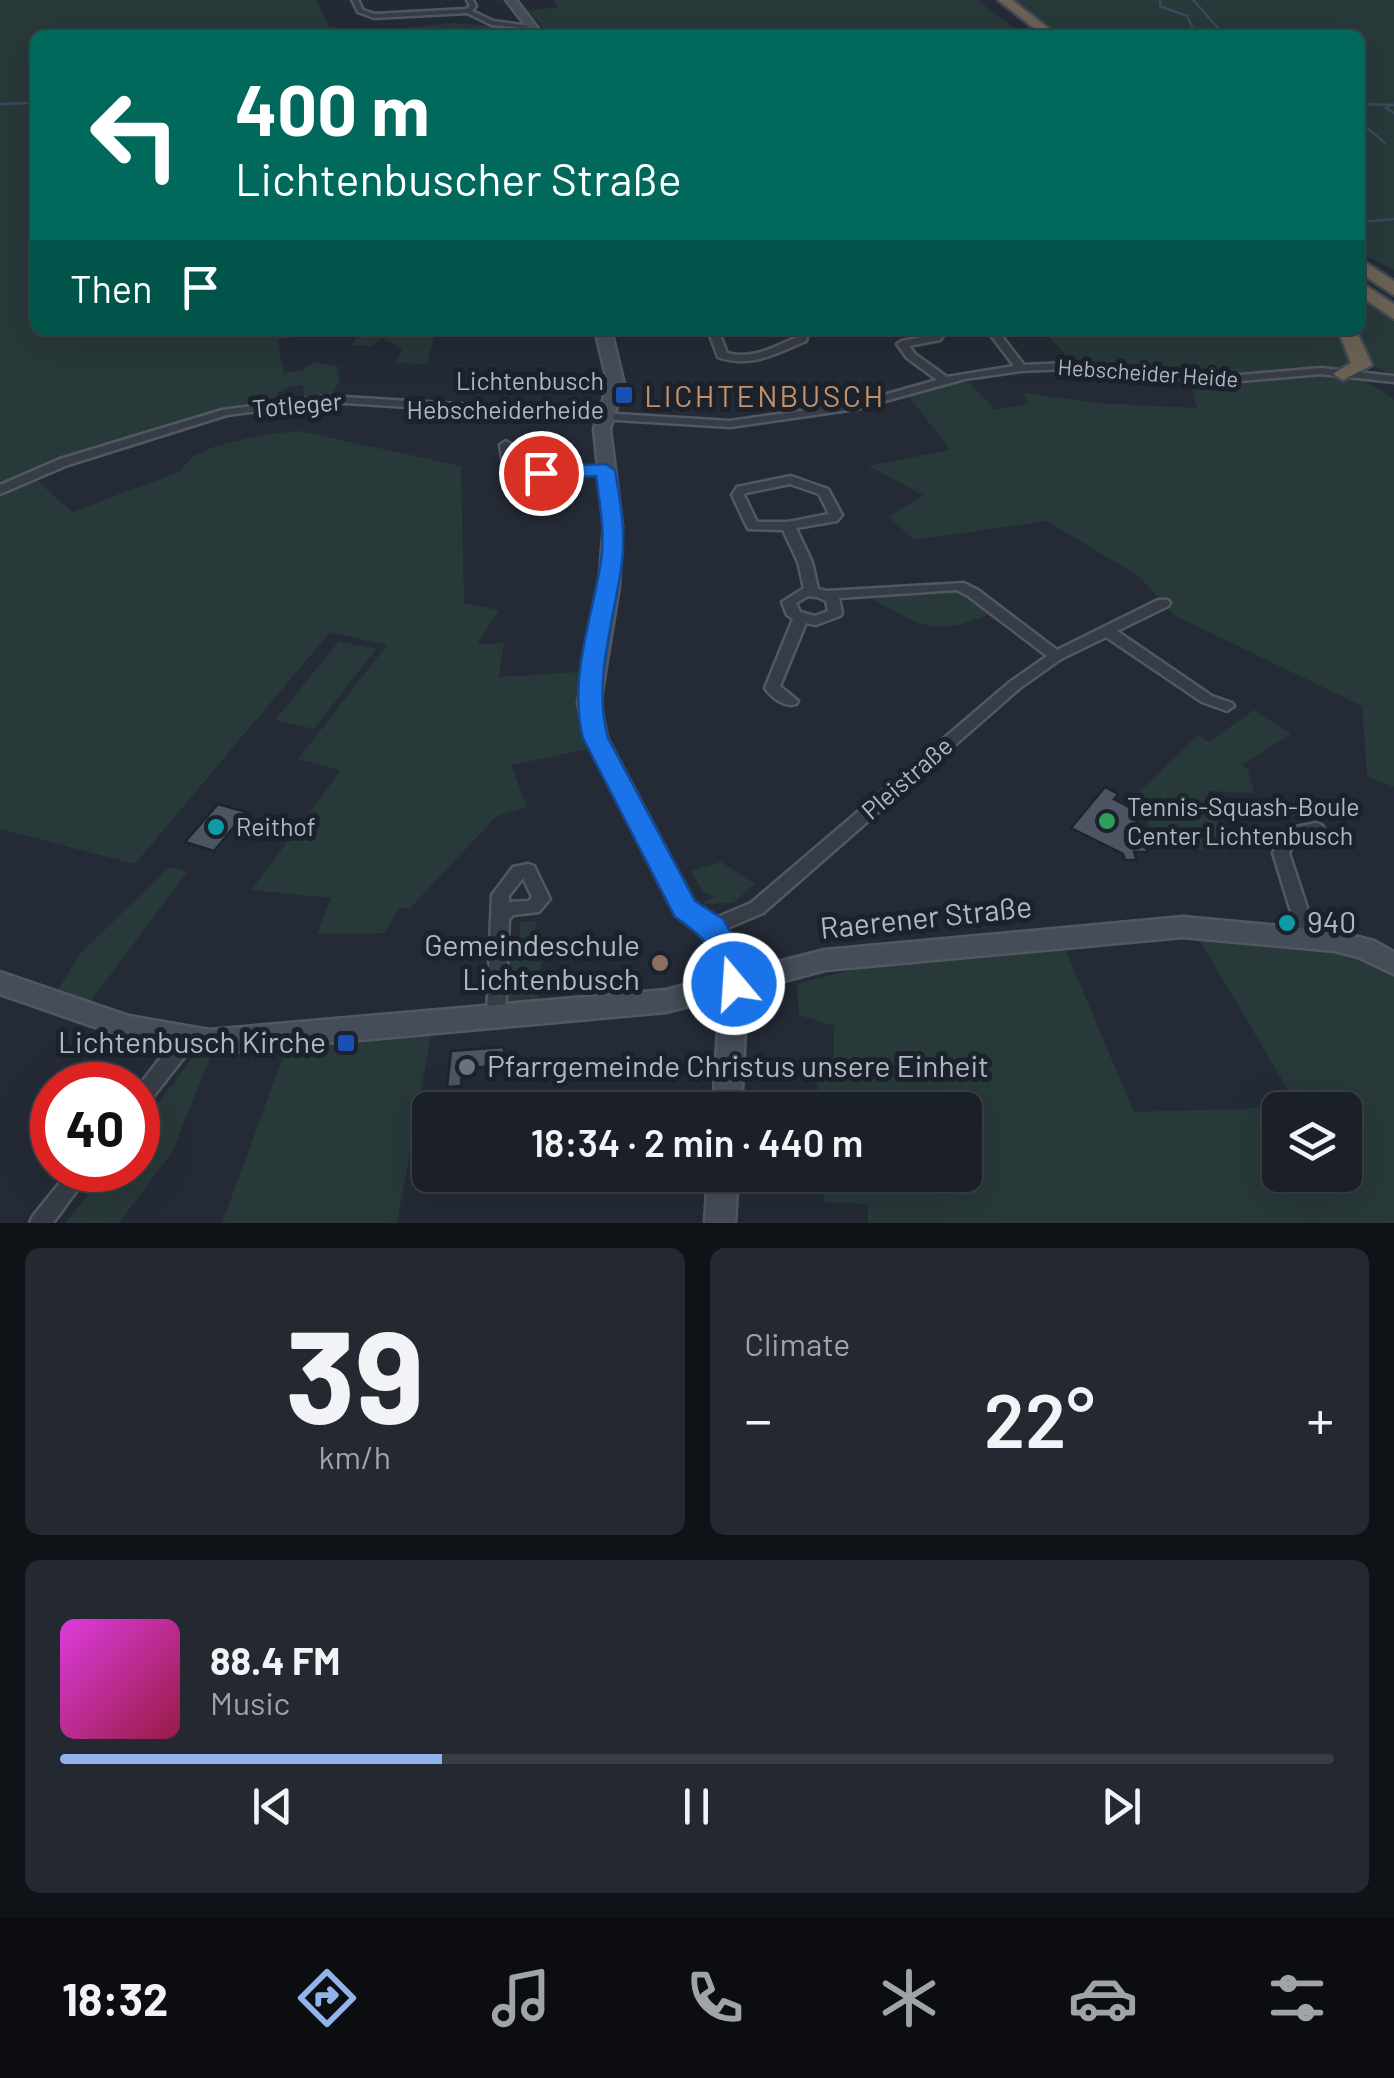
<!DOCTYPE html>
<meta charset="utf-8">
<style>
body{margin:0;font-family:Barlow,sans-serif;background:#242830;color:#f1f3f6;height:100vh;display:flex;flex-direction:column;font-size:38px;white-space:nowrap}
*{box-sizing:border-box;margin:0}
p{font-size:32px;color:#a0a3a8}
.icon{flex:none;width:55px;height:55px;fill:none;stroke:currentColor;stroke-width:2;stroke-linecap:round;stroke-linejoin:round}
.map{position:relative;height:1223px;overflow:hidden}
.sheet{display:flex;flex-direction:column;gap:25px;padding:25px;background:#0f1216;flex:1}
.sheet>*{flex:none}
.guide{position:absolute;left:30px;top:30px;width:1335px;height:305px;border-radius:15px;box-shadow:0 10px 40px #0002,0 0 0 2px #393e45;background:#00695c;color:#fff;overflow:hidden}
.fabs{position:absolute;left:1262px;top:1092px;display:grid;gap:20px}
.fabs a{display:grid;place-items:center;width:100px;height:100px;border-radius:15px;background:#1b2028;box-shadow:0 10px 40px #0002,0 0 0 2px #393e45;font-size:50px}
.speed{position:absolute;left:30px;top:1062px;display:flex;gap:20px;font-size:50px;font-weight:700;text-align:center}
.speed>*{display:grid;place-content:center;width:130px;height:130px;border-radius:50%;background:#1b2028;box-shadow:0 10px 40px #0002,0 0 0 2px #393e45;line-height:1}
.speed .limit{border:15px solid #d22;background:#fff;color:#111}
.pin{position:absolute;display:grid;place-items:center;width:85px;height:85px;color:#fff;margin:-42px;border:5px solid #fff;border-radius:50%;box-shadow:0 2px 10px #0007}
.me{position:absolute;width:110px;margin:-55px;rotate:342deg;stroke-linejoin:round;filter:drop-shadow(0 0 8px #0008)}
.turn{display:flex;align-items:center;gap:35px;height:210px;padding:0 40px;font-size:45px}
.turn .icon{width:130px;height:130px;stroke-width:2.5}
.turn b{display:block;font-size:70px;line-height:85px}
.then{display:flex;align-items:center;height:95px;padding:0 40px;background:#0003;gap:20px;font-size:38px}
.big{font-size:75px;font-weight:600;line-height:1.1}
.sheet .tile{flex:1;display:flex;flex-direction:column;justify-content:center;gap:15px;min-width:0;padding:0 35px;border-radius:15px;background:#242830}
.sheet .dial{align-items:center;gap:0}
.dial b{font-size:130px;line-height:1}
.song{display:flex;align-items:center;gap:30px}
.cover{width:120px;height:120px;border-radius:15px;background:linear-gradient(135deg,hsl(300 70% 55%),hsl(340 70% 35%))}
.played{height:10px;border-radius:5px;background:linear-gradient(90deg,#90b3e9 30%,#393e45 30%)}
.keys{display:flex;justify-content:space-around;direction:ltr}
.heat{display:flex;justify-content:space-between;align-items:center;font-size:55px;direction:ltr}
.sheet .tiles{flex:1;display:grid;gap:25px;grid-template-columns:1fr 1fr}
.tile:last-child{grid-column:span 2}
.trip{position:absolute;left:412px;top:1092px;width:570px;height:100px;border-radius:15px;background:#1b2028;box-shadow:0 10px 40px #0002,0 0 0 2px #393e45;font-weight:600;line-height:100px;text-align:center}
.tabs{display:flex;height:160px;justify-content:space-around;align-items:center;background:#0b0d10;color:#a0a3a8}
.tabs .icon{width:70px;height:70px}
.tabs .active{color:#90b3e9}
.tabs b{font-size:45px;color:#f1f3f6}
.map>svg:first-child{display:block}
.green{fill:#283939;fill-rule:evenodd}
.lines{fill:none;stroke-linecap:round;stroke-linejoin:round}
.stream{stroke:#3b495d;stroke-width:2.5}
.building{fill:#4c5561;stroke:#1e242d;stroke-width:2.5}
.street-casing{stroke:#525861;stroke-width:5}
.secondary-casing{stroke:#525861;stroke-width:5}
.highway-casing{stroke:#424851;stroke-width:5}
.street{fill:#373d46;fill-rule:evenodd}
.secondary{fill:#454d59;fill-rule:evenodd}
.highway{fill:#6b6255;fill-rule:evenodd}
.route{fill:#1a73e8;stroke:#114b97;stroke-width:2.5}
.transit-dot{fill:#1a4fb4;stroke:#1c222b;stroke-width:4}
.leisure-dot{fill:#2e9e5b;stroke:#1c222b;stroke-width:4}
.culture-dot{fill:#0f9aa8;stroke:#1c222b;stroke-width:4}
.education-dot{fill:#8d6e63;stroke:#1c222b;stroke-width:4}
.worship-dot{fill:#6b7280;stroke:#1c222b;stroke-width:4}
.labels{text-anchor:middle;stroke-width:10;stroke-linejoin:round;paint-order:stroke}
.far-street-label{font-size:22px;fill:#b2b8c3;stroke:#1c222b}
.poi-label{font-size:25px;fill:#b2b8c3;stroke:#1c222b;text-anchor:start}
.street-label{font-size:25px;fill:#b2b8c3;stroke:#1c222b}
.quarter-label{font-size:30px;letter-spacing:2.5px;fill:#c5916a;stroke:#1c222b}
.near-street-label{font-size:30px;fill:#b2b8c3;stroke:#1c222b}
.near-poi-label{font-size:30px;fill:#b2b8c3;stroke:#1c222b;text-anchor:start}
</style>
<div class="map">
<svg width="1394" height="1223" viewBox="0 0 1394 1223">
<rect width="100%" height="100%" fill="#242b36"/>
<g class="green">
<polygon points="0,0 316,0 333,35 35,35 35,330 298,330 298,336 277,340 284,373 302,370 314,362 337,366 340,380 331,397 304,398 303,385 288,387 278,393 280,402 186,419 30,474 72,512 179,472 192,457 216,446 261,435 299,431 461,466 464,603 499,610 477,644 504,643 499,677 580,672 578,704 587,749 511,765 527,807 497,816 409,909 400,908 384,933 317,934 331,898 251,890 341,770 298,759 387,645 330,632 135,864 0,829"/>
<polygon points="554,0 977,0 1023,35 334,35 453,23 544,29 529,11 558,7"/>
<polygon points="1011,0 1394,0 1394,270 1360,253 1360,35 1058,35"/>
<path d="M 1360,296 L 1394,322 L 1394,373 C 1371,373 1363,348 1354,330 L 1360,330 Z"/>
<polygon points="310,330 436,330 427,364 396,363 403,348 381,338 371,346 352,345 358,335"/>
<path d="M 1042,330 L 1340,330 L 1357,359 L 1349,369 C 1361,385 1377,383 1394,400 L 1394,787 L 1367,776 L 1362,706 L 1174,615 L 1140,577 L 1047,521 L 914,540 L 889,517 L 923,495 L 868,466 L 950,450 L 907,394 L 965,378 L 995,410 L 1029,403 L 1023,393 L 1098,403 L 1197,408 L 1188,374 L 1076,365 Z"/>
<path d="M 953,590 L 989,614 C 931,640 918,623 865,595 Z"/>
<polygon points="339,641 376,649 314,729 275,720"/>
<polygon points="1254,710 1291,734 1242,765 1248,770 1254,793 1207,791 1227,851 1155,849 1139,792 1198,735 1209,742"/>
<polygon points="721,862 755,884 733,903 706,904 703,902 715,897 703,891 691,871"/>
<polygon points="169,867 187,872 91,1001 58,990 79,955"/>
<polygon points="536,921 535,931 542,931 539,1001 504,1003 507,946 519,945 520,922"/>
<path d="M 1196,934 L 1360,954 L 1394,973 L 1394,1223 L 868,1223 L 868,1204 L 824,1202 L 823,1175 L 965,1175 L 965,1110 L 819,1110 L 817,1072 L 834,1072 L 834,1026 L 799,1015 L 797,984 L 877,963 L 1063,944 L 1134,1112 L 1298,1107 ZM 1280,1110 L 1345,1110 L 1345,1175 L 1280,1175 Z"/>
<polygon points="431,1035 397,1223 222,1223 285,1051"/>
<polygon points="193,1057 210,1058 172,1152 119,1223 66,1223 107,1170 138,1170 138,1130"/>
</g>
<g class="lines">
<g class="stream">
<polyline points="1160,0 1160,6 1187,16 1195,33"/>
<polyline points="1193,0 1218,28 1211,35"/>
<polyline points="1188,35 1206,35"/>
<polyline points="0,104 35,103"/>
<polyline points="1360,104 1394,105"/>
<polyline points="1392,104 1386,108 1394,113"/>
<polyline points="1360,122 1385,143"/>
<polyline points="1360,222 1394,219"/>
</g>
</g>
<g class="building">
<polygon points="1105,787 1118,794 1114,799 1142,814 1127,834 1142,834 1148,852 1134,852 1137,860 1125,860 1123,854 1071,828"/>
<polygon points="218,804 246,812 214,851 185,842"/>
<polygon points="504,1047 504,1065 462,1069 461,1086 447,1087 451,1051"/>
<polygon points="508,1097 508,1110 441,1110 440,1102"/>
</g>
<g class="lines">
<g class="street-casing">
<g id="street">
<polygon points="352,0 358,0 363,10 375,14 466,9 470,6 467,0 473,0 476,6 472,11 493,21 537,27 534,29 492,25 467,13 374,18 358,12"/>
<path d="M 708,330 L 718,330 L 727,353 C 752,360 774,347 797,337 L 799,330 L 809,330 L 806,341 C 777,353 750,369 718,357 Z"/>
<polygon points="931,330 941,330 944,335 940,340 909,346 915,354 947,377 1014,366 987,330 997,330 1024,365 1065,363 1217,377 1321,368 1394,376 1394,382 1321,374 1217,383 1065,369 1021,371 965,379 856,409 730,427 328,402 227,415 68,465 0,494 0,485 60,459 222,410 328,396 730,421 855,403 937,380 907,358 897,344 902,341 933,335"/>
<polygon points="506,441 512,445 515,471 606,466 612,470 606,474 505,478 500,445"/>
<path d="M 791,476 L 828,489 L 842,515 L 837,521 L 796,528 L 812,562 L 818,589 L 827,591 L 964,583 L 978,590 L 1057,650 L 1158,600 L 1168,600 L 1170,603 L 1168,606 L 1117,631 L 1212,696 L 1232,703 L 1234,706 L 1227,711 L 1202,702 L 1106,637 L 1061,659 L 1020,688 L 763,913 L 718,932 L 712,934 L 706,932 L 703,927 L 706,922 L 751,903 L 1010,682 L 1047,656 L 968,596 L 957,590 L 839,598 L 842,613 L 840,616 L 816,625 L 806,623 L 780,686 L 798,701 L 796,704 C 785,708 771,697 765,688 L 793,619 L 787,615 L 782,602 L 804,588 L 798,562 L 783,530 L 748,529 L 732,495 L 737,487 ZM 790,484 L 819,494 L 829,514 L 788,522 L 757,522 L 744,495 L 746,493 ZM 808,596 L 817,597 L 826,601 L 828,611 L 815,616 L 800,612 L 796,603 Z"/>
<polygon points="1316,823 1322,825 1324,829 1322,833 1297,838 1289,853 1317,938 1314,943 1308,945 1302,943 1299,938 1273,853 1286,829"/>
<path d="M 528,864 L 534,866 L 550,899 L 539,912 L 513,915 L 509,920 L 505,1017 L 503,1022 L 496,1025 L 489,1022 L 487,1017 L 492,895 L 513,867 ZM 523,878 L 532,897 L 529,901 L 509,902 L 509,896 Z"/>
<polygon points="186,1032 193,1034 195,1040 193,1046 145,1107 138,1109 138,1087 179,1034"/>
<polygon points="70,1170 92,1170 53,1223 30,1223 33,1216"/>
</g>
</g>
<g class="secondary-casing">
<g id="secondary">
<polygon points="506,0 516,0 543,35 533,35"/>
<path d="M 595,330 L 611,330 L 624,384 L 610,429 L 622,526 L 619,586 L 600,703 L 607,738 L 694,902 L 721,920 L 745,970 L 825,950 L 1183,917 L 1335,931 L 1374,941 L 1394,952 L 1394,974 L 1358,957 L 1335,951 L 1183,937 L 825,970 L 747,991 L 741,1110 L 713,1110 L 720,998 L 666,1012 L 209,1054 L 129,1039 L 0,994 L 0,972 L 129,1016 L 209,1030 L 666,990 L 720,976 C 716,947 700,932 676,916 L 585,738 L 578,703 L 599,586 L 604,526 L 594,429 L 608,384 Z"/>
<polygon points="708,1175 738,1175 735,1223 705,1223"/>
</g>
</g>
<g class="highway-casing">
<g id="highway">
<polygon points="998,0 1012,0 1057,35 1043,35"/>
<polygon points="1360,259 1394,281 1394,295 1360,273"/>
<polygon points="1360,282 1394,304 1394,319 1360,296"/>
<polygon points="1338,330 1356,330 1372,365 1343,380 1333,374 1351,363"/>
</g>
</g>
<use href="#street" class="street"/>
<use href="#secondary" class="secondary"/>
<use href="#highway" class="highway"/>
</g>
<path class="route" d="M 606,464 L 615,470 C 620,501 626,531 622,562 C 615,619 592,680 608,738 L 695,901 L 723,919 L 736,941 L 749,984 L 745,993 L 734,996 L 724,993 C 702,950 723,949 675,917 L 583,738 C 568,680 592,619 601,561 C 605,532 600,505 596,476 L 541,479 L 531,473 L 541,467 Z"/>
<g class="transit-dot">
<rect x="614" y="385" width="20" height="20" rx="5"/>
<rect x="336" y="1033" width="20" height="20" rx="5"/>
</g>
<circle class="leisure-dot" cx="1107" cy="821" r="10"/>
<g class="culture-dot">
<circle cx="216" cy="827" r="10"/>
<circle cx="1287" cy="923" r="10"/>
</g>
<circle class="education-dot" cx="660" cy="963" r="10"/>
<circle class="worship-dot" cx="467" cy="1067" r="10"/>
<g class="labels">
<g class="far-street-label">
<text transform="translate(1148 373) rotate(4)" y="8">Hebscheider Heide</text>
</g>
<g class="poi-label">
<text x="604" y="390" text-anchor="end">Lichtenbusch<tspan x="604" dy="29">Hebscheiderheide</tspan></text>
<text x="1127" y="816">Tennis-Squash-Boule<tspan x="1127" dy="29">Center Lichtenbusch</tspan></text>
<text x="236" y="836">Reithof</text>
</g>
<g class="street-label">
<text transform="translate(297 405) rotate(-5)" y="9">Totleger</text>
<text transform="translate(907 778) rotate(-41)" y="9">Pleistraße</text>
</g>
<g class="quarter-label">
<text x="765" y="407">LICHTENBUSCH</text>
</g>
<g class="near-street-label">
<text transform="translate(926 918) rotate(-6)" y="10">Raerener Straße</text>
</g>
<g class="near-poi-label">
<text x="1307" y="933">940</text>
<text x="640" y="956" text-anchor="end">Gemeindeschule<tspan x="640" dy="34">Lichtenbusch</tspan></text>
<text x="326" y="1053" text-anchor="end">Lichtenbusch Kirche</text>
<text x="487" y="1077">Pfarrgemeinde Christus unsere Einheit</text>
</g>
</g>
</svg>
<div class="fabs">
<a><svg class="icon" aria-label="layers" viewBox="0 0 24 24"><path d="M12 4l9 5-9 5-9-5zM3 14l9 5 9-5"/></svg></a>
</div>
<div class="speed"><div class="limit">40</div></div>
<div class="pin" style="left:541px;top:473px;background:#d93025"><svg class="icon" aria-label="arrive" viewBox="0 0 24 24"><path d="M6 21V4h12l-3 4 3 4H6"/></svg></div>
<svg class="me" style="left:734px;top:984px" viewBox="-20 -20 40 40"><circle r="17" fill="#1a73e8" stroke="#fff" stroke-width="3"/><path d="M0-11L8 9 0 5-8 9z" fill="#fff"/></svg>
<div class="trip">18:34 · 2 min · 440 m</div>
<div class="guide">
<div class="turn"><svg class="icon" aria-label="left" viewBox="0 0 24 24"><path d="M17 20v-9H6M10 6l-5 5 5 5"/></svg><div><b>400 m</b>Lichtenbuscher Straße</div></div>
<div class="then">Then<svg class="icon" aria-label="arrive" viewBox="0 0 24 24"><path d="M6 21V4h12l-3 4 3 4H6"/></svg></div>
</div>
</div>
<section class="sheet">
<div class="tiles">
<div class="tile dial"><b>39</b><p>km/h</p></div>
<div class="tile"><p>Climate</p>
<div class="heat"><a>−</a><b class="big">22°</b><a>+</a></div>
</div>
<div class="tile">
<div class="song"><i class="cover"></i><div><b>88.4 FM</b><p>Music</p></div></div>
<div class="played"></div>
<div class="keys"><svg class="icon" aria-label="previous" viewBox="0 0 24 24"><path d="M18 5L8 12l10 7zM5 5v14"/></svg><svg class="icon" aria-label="pause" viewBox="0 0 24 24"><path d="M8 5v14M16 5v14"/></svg><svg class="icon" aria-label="next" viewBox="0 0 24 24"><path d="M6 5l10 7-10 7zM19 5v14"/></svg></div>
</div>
</div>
</section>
<nav class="tabs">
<b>18:32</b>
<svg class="icon active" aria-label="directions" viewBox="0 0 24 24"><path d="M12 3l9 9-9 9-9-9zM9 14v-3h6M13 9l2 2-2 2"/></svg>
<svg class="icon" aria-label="music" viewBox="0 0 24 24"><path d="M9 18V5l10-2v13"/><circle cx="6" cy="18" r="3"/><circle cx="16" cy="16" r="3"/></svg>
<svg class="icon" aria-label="phone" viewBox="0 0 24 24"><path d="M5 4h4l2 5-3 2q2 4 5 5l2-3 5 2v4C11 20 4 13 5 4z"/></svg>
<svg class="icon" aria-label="climate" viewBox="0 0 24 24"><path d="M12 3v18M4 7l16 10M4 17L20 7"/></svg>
<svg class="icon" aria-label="car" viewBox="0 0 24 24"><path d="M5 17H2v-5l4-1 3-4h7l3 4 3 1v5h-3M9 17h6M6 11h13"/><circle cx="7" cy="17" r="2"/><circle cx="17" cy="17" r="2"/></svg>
<svg class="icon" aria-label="filters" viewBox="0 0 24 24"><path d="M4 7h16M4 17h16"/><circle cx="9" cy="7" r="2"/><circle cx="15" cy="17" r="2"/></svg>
</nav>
